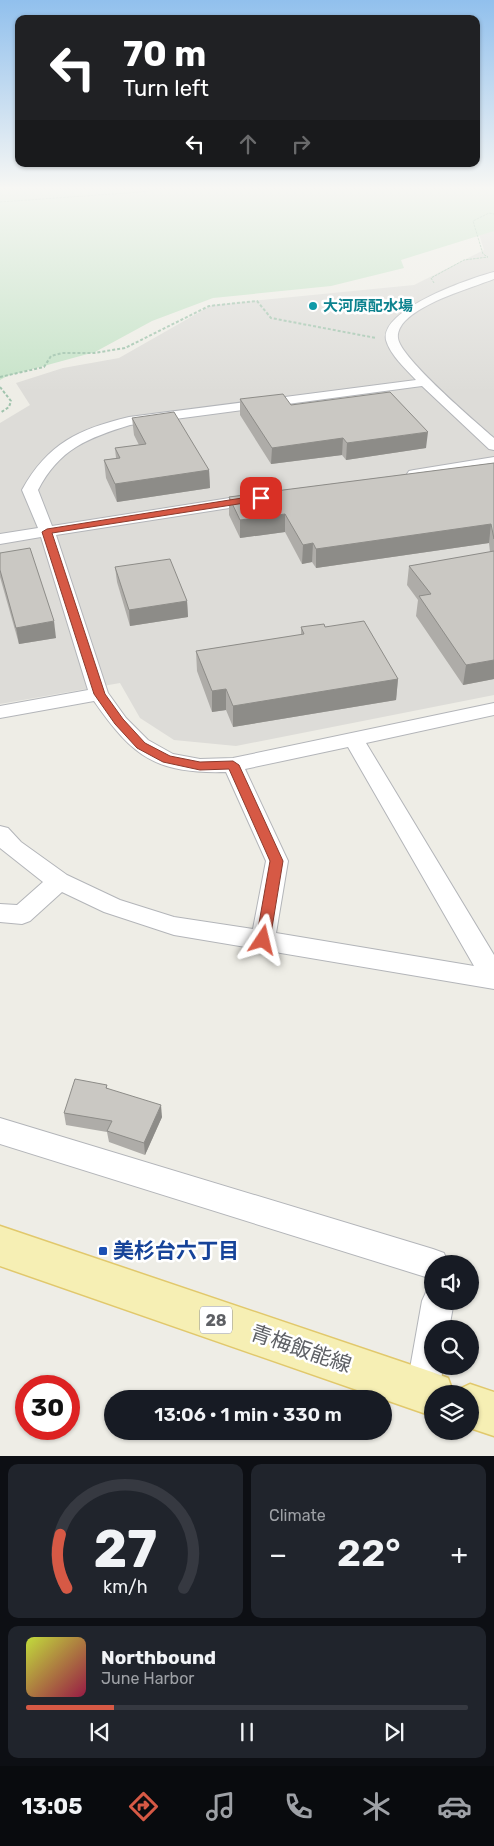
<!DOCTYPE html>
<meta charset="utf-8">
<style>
body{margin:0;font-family:Rubik,"Noto Sans JP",sans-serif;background:#20242c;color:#f1f3f6;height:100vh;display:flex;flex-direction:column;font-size:19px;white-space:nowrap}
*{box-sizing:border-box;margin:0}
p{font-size:16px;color:#9ea1a6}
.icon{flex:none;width:28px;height:28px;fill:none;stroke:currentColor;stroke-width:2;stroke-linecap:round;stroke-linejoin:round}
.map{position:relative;height:1456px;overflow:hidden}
.drawer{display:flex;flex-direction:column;gap:8px;padding:8px;background:#0d0f14;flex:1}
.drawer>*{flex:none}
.hud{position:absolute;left:15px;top:15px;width:465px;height:152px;border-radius:10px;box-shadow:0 1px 4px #0004;background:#202124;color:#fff;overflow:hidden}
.buttons{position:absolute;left:424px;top:1255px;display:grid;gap:10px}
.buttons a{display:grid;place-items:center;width:55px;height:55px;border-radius:50%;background:#171b24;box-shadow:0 1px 4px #0004;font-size:25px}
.speed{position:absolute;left:15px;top:1375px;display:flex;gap:10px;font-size:25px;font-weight:700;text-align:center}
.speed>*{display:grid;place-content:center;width:65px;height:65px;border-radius:50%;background:#171b24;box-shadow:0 1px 4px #0004;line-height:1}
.speed .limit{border:8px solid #d22;background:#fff;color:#111}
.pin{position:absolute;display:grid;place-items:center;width:42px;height:42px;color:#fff;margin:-21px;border-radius:10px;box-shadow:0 2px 8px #0006}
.me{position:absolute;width:55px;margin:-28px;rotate:10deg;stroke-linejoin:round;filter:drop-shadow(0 0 4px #0008)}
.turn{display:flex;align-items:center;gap:18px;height:105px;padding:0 25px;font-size:22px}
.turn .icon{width:65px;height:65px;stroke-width:2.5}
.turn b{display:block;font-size:35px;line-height:42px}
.lanes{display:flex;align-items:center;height:48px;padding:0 25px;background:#0003;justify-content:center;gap:25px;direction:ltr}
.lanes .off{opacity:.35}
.big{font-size:38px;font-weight:600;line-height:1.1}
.drawer .card{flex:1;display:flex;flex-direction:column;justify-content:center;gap:8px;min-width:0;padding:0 18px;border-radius:10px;background:#20242c}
.drawer .dial{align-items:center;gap:0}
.dial svg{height:130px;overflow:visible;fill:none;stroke:#363941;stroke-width:7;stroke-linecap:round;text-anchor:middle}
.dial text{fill:#f1f3f6;stroke:none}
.song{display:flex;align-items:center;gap:15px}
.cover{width:60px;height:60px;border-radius:8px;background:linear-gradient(135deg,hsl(70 70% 55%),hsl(340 70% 35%))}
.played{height:5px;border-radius:2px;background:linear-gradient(90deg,#d65945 20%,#363941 20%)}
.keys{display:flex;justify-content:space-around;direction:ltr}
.heat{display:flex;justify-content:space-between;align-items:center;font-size:28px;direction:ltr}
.drawer .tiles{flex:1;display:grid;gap:8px;grid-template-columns:1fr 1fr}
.card:last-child{grid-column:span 2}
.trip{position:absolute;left:104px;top:1390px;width:288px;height:50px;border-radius:25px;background:#171b24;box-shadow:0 1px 4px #0004;font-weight:600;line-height:50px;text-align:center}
.dock{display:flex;height:80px;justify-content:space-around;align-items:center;background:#090b0e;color:#9ea1a6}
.dock .icon{width:35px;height:35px}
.dock .current{color:#d65945}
.dock b{font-size:22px;color:#f1f3f6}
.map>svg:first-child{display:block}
.industrial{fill:#dddcd8}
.green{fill:#c6e3c8}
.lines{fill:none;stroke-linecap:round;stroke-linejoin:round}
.minor-casing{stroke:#b3b5b9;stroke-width:2}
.major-casing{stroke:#e1c86c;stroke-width:3}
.path-far1{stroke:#9fc3ac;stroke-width:1;stroke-dasharray:2.5 1;stroke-linecap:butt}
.path{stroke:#9fc3ac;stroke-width:2;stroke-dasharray:3 2;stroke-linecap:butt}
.minor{fill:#fff;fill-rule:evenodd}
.major{fill:#f6efb4;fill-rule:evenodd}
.wall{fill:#aeaca8}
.shaded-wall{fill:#8d8c88}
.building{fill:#cac8c3;stroke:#8d8c88}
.route{fill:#d65945;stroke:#8b3a2d}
.culture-dot{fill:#0f9aa8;stroke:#fff;stroke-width:2}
.transit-dot{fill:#1a4fb4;stroke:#fff;stroke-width:2}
.labels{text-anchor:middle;stroke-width:5;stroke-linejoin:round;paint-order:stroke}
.far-culture-label{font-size:15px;font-weight:bold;fill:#0d838f;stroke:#fff;text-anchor:start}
.shield{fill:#fff;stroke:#8e9093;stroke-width:1}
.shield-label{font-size:16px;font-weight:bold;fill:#5e6065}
.near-transit-label{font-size:21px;font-weight:bold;fill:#164399;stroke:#fff;text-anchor:start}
.near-street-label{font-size:21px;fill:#5e6065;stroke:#fff}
</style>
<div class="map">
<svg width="494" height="1456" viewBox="0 0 494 1456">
<rect width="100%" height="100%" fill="#eeede6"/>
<polygon class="industrial" points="494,215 494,695 236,746 174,740 140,718 120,683 0,704 0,423 30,405 16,383 63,368 119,358 212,305 414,285 484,250 475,221"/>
<polygon class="green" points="0,188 494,188 494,231 401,260 404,268 331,286 213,298 152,321 95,352 7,376 0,380"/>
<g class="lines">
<g class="minor-casing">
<g id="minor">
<path d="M 494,272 L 494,279 C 468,289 425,301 405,321 C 401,325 397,332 398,338 C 400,358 476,422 494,438 L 494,450 L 489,449 L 422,386 L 130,425 C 88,438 59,449 38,490 L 52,526 L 255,494 L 260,496 L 263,499 L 260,502 L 255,504 L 56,535 L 108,693 L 126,718 L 148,740 L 173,754 L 200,759 L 233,758 L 494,703 L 494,715 L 366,743 L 494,955 L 494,989 L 174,935 L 104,912 L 62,892 L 30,921 L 22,924 L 0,922 L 0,904 L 17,905 L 43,882 L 0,848 L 0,826 L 8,828 L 21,842 L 67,875 L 120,900 L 174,917 L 253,929 L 266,861 L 226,772 C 156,774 133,757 94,701 L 0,718 L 0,706 L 88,690 L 41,537 L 0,544 L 0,534 L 38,528 L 22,490 C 48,443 79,429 129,417 L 416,380 C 406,369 390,355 386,340 C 380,309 471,278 494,272 ZM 348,747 L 474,966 L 276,933 L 288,861 L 245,769 Z"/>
<polygon points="494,457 494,465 414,478 409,477 407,474 409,471 414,470"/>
<polygon points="0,1118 433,1249 444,1253 448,1264 432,1264 432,1279 0,1144"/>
<polygon points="432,1287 432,1301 454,1301 449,1329 432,1329 432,1366 443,1366 439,1394 432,1394 432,1404 423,1408 411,1403 406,1391 422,1301 427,1290"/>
</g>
</g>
<g class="major-casing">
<polygon id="major" points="0,1226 432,1372 448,1378 453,1392 470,1384 494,1392 494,1436 470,1428 470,1394 432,1394 432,1416 0,1266"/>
</g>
<g class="path-far1">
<polyline points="0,202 141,192 164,188"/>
<polyline points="434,283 431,278 464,260 488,257 483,254 473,221 489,213 494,214"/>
</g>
<g class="path">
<polyline points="0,377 44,367 51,356 62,353 94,353 125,348 209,306 257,301 271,318 376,338"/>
<polyline points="0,387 11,401 9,407 0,413"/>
</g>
<use href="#minor" class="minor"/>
<use href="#major" class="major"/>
</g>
<g class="wall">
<polygon points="240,399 291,405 426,448 346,460 342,455 271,464 240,415"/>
<polygon points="132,418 209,470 210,488 117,502 106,478 104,460 116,458 115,448 139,445 134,435"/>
<polygon points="494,463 494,679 463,685 416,616 418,600 407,585 409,566 490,552 489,543 316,568 312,562 302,564 285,532 240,538 229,515 229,497"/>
<polygon points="0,553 56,638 19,644 0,577"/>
<polygon points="115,567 187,601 188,617 130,626 117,582"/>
<polygon points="301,627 325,627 398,679 396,700 233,727 226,710 212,712 197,671 196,651 301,635"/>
<polygon points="107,1085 107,1088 162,1117 145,1155 109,1142 107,1132 66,1125 64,1113"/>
</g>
<g class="shaded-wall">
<polygon points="428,432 426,448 346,460 347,443"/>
<polygon points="343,438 342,455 271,464 272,448"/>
<polygon points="209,470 210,488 117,502 115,484"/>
<polygon points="285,514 285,532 240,538 240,520"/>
<polygon points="491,524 489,543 316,568 316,549"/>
<polygon points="313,543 312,562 302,564 303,545"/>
<polygon points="187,601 188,617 130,626 129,610"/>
<polygon points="54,621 56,638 19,644 16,628"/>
<polygon points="494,660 494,679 463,685 466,665"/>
<polygon points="398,679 396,700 233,727 233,706"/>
<polygon points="226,689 226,710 212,712 212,691"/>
<polygon points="161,1105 162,1117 145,1155 144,1143"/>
</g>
<g class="building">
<polygon points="390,392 428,432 347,443 343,438 272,448 240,399 283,394 291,405"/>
<polygon points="174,412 209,470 115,484 104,460 120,458 115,448 146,444 132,418"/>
<polygon points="494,463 494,539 491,524 316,549 313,543 303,545 285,514 240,520 229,497"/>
<polygon points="30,548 54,621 16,628 0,570 0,553"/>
<polygon points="494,551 494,660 466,665 419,596 431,594 409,566"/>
<polygon points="170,559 187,601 129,610 115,567"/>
<polygon points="364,621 398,679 233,706 226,689 212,691 196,651 304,634 301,627 324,624 325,627"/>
<polygon points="75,1079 107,1085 106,1088 161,1105 144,1143 107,1131 112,1121 64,1113"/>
</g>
<linearGradient id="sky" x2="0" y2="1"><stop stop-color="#91c0ed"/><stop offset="0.48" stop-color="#f7f7f4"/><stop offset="1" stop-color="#f7f7f4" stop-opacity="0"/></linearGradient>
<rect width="494" height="392" fill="url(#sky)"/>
<polygon class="route" points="261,495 265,498 264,500 52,533 105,694 123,719 145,743 170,756 200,762 233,761 239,765 283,861 270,940 268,944 263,946 258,944 256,940 270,861 229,769 200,770 163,762 137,748 115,724 94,694 42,532 47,529"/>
<circle class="culture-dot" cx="313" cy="306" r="5"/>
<rect class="transit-dot" x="98" y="1246" width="10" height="10" rx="2.5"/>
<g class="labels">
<g class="far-culture-label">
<text x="323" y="311">大河原配水場</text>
</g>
<rect class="shield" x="200" y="1306.5" width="32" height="27" rx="4"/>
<g class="shield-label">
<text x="216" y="1326">28</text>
</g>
<g class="near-transit-label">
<text x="113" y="1258">美杉台六丁目</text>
</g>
<g class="near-street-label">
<text transform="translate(301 1349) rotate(19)" y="7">青梅飯能線</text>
</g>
</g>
</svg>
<div class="buttons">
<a><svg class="icon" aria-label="sound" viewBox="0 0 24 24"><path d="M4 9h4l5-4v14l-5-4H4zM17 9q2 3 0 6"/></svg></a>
<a><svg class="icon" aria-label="search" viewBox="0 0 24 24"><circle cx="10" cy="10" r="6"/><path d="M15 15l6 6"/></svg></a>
<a><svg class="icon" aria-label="layers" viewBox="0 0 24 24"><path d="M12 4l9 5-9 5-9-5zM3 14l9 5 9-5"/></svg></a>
</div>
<div class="speed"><div class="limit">30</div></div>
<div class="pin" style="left:261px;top:498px;background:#d93025"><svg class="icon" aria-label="arrive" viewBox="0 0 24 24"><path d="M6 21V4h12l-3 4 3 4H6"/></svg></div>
<svg class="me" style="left:263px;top:940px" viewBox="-20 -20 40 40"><path d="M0-17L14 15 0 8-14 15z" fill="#d65945" stroke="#fff" stroke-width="4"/></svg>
<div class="trip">13:06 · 1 min · 330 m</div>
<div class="hud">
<div class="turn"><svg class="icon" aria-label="left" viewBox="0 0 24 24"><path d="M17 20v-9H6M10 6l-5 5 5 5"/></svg><div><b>70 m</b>Turn left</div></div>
<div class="lanes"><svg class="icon" aria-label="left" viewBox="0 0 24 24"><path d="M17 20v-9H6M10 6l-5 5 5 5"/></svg><svg class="icon off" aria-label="ahead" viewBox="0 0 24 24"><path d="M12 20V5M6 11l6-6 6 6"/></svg><svg class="icon off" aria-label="right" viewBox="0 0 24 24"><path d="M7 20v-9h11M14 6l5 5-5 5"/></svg></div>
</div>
</div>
<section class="drawer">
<div class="tiles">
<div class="card dial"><svg viewBox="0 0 100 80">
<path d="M14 69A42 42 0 1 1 86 69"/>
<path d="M14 69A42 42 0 0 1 10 36" stroke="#d65945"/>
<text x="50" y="56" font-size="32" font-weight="700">27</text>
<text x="50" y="72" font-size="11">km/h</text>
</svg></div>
<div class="card"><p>Climate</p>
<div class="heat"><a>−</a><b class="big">22°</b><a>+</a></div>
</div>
<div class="card">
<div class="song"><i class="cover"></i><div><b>Northbound</b><p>June Harbor</p></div></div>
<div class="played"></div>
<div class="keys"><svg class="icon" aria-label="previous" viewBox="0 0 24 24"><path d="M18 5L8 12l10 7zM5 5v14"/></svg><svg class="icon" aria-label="pause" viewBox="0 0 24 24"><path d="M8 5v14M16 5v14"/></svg><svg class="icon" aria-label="next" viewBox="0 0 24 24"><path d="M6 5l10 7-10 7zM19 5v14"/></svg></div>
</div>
</div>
</section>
<nav class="dock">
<b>13:05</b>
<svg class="icon current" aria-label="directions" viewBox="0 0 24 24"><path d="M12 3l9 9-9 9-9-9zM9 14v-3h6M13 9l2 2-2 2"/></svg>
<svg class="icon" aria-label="music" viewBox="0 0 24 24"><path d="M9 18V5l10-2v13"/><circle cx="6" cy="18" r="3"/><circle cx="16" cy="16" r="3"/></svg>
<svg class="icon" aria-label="phone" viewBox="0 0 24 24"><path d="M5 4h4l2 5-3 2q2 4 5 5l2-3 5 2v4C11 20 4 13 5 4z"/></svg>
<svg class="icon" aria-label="climate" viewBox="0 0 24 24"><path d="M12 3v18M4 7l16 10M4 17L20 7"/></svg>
<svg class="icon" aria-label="car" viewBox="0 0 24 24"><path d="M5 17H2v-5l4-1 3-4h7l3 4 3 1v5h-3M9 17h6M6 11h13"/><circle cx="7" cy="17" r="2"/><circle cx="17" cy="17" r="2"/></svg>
</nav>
